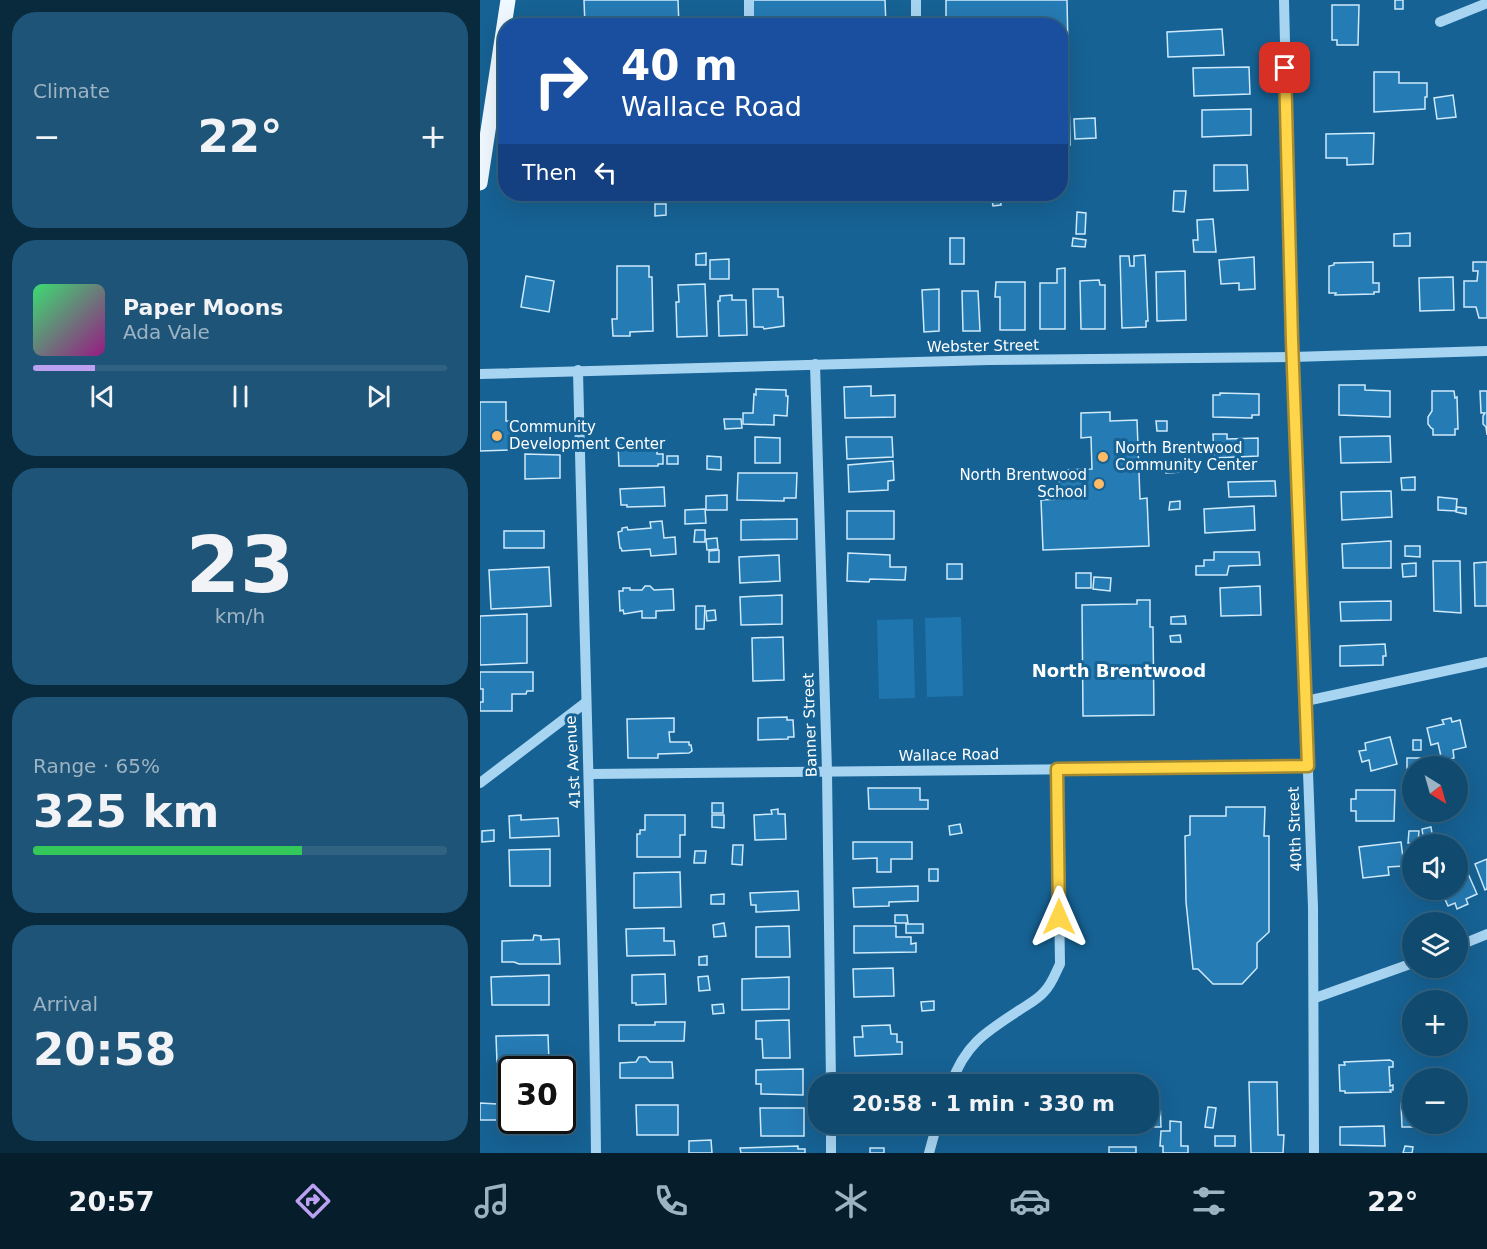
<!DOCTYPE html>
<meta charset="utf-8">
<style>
body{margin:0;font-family:"DejaVu Sans",sans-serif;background:#1e5477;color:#f1f3f6;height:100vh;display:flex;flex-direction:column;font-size:22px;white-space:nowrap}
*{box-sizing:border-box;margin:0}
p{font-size:20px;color:#9cb3c3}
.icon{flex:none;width:33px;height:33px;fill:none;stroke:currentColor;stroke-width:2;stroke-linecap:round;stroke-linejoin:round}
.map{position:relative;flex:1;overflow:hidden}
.panel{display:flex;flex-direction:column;gap:12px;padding:12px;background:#09293d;width:480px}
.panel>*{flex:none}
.guide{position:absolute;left:18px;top:18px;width:570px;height:183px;border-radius:24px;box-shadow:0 6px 24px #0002,0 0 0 2px #306282;background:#1a4fa0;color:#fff;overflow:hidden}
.needle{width:39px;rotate:143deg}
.fabs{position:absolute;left:922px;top:756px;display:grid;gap:12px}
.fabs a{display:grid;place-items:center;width:66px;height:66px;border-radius:50%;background:#104a6f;box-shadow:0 6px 24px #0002,0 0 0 2px #306282;font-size:30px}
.speed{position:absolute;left:18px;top:1056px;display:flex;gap:12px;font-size:30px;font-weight:700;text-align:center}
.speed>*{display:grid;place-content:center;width:78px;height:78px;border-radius:50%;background:#104a6f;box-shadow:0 6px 24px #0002,0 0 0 2px #306282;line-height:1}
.speed .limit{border:3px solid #111;border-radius:9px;background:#fff;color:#111}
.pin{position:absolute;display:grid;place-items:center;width:51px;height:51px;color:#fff;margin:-26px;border-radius:12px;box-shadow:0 3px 9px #0006}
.me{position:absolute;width:66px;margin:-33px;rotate:0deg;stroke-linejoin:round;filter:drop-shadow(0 0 4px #0008)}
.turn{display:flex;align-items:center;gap:21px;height:126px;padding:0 24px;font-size:27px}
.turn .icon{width:78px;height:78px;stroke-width:2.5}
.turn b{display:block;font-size:42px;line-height:51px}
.then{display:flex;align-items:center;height:57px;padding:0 24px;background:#0003;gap:12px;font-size:22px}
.big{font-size:45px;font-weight:600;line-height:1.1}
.panel .tile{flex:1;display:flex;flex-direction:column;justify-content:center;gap:9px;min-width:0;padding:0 21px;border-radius:24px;background:#1e5477}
.panel .dial{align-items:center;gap:0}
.dial b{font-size:78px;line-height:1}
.song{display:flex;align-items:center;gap:18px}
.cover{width:72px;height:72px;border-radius:9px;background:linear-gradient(135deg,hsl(140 70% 55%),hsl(310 70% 35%))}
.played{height:6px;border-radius:3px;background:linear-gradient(90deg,#bca0f2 15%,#306282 15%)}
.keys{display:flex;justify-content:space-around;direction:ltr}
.heat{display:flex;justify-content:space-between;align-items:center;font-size:33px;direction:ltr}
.charge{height:9px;border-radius:4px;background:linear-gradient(90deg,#34c759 65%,#306282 0)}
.trip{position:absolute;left:328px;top:1074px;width:351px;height:60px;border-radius:24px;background:#104a6f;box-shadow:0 6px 24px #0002,0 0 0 2px #306282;font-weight:600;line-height:60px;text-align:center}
.tab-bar{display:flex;height:96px;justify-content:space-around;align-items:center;background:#061e2c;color:#9cb3c3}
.tab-bar .icon{width:42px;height:42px}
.tab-bar .current{color:#bca0f2}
.tab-bar b{font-size:27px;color:#f1f3f6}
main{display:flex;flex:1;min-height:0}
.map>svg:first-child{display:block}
.green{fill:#1f76ae}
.building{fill:#257bb3;stroke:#ceeafc;stroke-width:1.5}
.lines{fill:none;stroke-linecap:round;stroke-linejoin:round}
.minor{stroke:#a7d4f1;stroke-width:10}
.major{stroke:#f0f8ff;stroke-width:15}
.route-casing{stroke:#a68a30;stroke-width:15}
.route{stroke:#ffd54a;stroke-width:10}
.poi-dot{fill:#ffba66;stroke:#166294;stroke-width:2}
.labels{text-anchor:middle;stroke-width:6;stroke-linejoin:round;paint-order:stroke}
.street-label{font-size:15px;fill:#fff;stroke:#166294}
.poi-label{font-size:15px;fill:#fff;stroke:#166294;text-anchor:start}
.quarter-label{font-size:18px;font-weight:bold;fill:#fff;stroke:#166294}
</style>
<main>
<section class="panel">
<div class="tile"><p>Climate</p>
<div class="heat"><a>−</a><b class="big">22°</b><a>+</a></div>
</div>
<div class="tile">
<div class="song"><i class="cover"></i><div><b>Paper Moons</b><p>Ada Vale</p></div></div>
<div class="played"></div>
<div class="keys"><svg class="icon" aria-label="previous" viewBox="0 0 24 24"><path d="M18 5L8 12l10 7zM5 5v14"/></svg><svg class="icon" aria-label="pause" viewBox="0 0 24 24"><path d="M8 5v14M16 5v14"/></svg><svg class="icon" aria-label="next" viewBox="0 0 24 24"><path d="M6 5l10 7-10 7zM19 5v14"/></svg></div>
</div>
<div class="tile dial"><b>23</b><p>km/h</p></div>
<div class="tile"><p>Range · 65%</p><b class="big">325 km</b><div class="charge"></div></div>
<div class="tile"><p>Arrival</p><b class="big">20:58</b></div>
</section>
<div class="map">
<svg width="1007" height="1153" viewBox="0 0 1007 1153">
<rect width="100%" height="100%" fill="#166294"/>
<g class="green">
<polygon points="481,617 483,696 447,697 445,618"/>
<polygon points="433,619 435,698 399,699 397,620"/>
</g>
<g class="building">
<polygon points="104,0 198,0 199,26 105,26"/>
<polygon points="270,0 405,0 406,26 274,26"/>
<polygon points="466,0 587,0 590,145 580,146 580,26 466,26"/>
<rect x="915" y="0" width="8" height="9"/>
<polygon points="852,5 879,5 878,45 857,45 857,40 852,40"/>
<polygon points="742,29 744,55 688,57 687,32"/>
<polygon points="769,67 770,94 714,96 713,68"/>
<polygon points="894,72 919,72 919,83 947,83 947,97 945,97 945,109 894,112"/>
<polygon points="973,95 976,117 957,119 954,98"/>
<polygon points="771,109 771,135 722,137 722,110"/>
<polygon points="615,118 616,138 595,139 594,119"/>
<polygon points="894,133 893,164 867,165 867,158 846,158 846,134"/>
<polygon points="734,165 767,165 768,190 734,191"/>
<polygon points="694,191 706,191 704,212 693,211"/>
<polygon points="511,194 520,194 521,205 513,206"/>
<polygon points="175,204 186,204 186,215 175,216"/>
<polygon points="597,212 606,213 605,234 596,234"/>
<polygon points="733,219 736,252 714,252 713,240 718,240 717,220"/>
<polygon points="930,233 930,246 914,246 914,234"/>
<rect x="470" y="238" width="14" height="26"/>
<polygon points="593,238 606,240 605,247 592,246"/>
<polygon points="226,253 226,265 216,265 216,254"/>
<polygon points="665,255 668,321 666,321 666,327 642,328 640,256 649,256 650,266 654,266 654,256"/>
<polygon points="774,257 775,289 759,290 759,283 741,284 739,260"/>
<polygon points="249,259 249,279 230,279 230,260"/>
<polygon points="893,262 893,283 899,283 899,292 894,292 894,294 855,295 856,293 849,293 849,266 854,265 854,263"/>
<polygon points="993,262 1007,262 1007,318 999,318 996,307 984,307 984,281 997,281 998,271 993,271"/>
<polygon points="137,266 169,266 169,277 172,277 173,331 150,332 150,336 133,336 132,319 137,319"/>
<polygon points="585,268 585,329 560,329 560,283 577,283 577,269"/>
<polygon points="705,271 706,320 677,321 676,272"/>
<polygon points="46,276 74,281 69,312 41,307"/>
<polygon points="973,277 974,310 940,311 939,278"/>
<polygon points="619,280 620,285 625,285 625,329 601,329 600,281"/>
<polygon points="516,282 545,282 545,330 520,330 520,297 515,297"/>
<polygon points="225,284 227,336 197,337 196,302 199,302 198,285"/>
<polygon points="273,289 298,289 298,297 303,297 304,326 284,329 283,327 274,327"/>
<polygon points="459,289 459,331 444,332 442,290"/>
<polygon points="482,291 498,291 500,331 483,331"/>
<polygon points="252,295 252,300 266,300 267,335 239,336 238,301 240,301 240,296"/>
<polygon points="859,385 885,385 885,390 910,391 910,417 859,415"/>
<polygon points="391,386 391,396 415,395 415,417 365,418 364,387"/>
<polygon points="276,389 306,390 306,396 308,396 307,416 294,415 294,425 263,424 263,413 273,413 274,394 276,395"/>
<polygon points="952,391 974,391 975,398 977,397 978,429 975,429 975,435 953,435 953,429 951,428 948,424 948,417 952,411"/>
<polygon points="1000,391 1007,391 1007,435 1006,427 1003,424 1003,416 1005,413 1001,413"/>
<polygon points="740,393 779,394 779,415 772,415 772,418 733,417 733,395 740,395"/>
<polygon points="0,402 26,402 26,421 33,421 34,450 0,451"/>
<polygon points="630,412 630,421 657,420 660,499 667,498 669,546 563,550 561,500 579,499 579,470 612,469 611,437 601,438 601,413"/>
<polygon points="244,419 261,419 262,428 245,429"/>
<polygon points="676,421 687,421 687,431 677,431"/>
<polygon points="733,434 747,434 747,439 778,438 778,456 734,458"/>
<polygon points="910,436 911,462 861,463 860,437"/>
<polygon points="275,437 300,438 300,463 275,463"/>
<polygon points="366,437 412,437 413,457 367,459"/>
<polygon points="177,444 177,454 183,454 183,464 178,464 178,466 139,466 138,445"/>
<polygon points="45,454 80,455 80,478 45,479"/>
<rect x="187" y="456" width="11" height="8"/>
<polygon points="227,456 241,457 241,470 227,469"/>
<polygon points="413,461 414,480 408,481 408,490 369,492 368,465"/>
<polygon points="701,464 702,472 686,473 685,465"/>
<polygon points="258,473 317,473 316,498 304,498 304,501 257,500"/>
<polygon points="935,477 935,490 922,490 921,478"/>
<polygon points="795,481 796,496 749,497 748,482"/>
<polygon points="184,487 185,506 147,507 147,505 141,505 140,489"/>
<polygon points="911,491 912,517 862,520 861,492"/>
<polygon points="247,495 247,510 226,510 226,496"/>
<polygon points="958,497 977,499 976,511 958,510"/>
<polygon points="700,501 700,509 689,510 690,502"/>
<polygon points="774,506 775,530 725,533 724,509"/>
<polygon points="977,507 986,508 986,514 976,512"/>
<polygon points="225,509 226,523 205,524 205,510"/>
<rect x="367" y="511" width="47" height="28"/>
<polygon points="317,519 317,539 261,540 261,520"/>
<polygon points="182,521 184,538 195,537 196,554 171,556 170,549 142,551 141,548 140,548 138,532 142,531 142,528 147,527 148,530 171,528 170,522"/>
<polygon points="215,530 225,530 225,542 214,542"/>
<rect x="24" y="531" width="40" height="17"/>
<polygon points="237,538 238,549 227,550 226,539"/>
<polygon points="911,541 911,568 863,568 862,544"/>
<polygon points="925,546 940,546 940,557 925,556"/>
<polygon points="239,550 239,562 229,562 229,551"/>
<polygon points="734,552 779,552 780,565 749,566 747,575 716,575 716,566 724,566 724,560 734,560"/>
<polygon points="368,553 410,555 410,567 426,567 425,580 390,579 389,582 367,581"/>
<polygon points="299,555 300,581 260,583 259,557"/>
<polygon points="953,561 980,561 981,613 954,611"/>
<polygon points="1007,562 1007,606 995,606 994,563"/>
<polygon points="936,563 936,576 923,577 922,564"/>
<rect x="467" y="564" width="15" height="15"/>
<polygon points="69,567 71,606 11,609 9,570"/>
<rect x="596" y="573" width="15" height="15"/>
<polygon points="614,577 631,578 630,591 613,589"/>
<polygon points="165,586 170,586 174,590 193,589 194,610 176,611 176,618 162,618 162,611 144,614 143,610 140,611 139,591 143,591 143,588 150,588 150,590 162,590"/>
<polygon points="780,586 781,615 741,616 740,588"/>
<polygon points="302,595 302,624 261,625 260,597"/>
<polygon points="657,600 670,600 670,627 673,627 674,715 603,716 602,605 657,604"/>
<polygon points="911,601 911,620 861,621 860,602"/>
<polygon points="216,606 225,606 224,629 216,629"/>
<polygon points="235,610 236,620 227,621 226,611"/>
<polygon points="47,614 47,663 0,665 0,616"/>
<polygon points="705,616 706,624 691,624 691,617"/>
<polygon points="700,635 701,642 691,642 690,636"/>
<polygon points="303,637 304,680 273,681 272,638"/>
<polygon points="905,644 906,656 903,656 903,665 860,666 860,646"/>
<polygon points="0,672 53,672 53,691 47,691 46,694 32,694 32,711 0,711 0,702 3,702 3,689 0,689"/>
<polygon points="307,717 307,720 313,720 314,737 308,737 308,739 278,740 278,718"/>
<polygon points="194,718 194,732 189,732 190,742 209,742 209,745 211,745 212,751 209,753 178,754 178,758 148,758 147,719"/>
<polygon points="971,718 972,722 980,720 986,747 973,750 974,758 962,761 958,743 951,745 947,728 964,724 962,720"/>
<polygon points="910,737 917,764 891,771 889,760 882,762 879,751 886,750 885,743"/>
<rect x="933" y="740" width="8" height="10"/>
<polygon points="927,758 941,758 942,766 933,766 933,770 927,770"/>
<polygon points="388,788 440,788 440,800 448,800 448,809 389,809"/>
<polygon points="876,790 915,790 914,821 876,821 876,811 871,811 871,799 876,799"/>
<rect x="232" y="803" width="11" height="10"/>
<polygon points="746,807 785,807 784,836 789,836 789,932 777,943 777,968 762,984 733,984 718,969 713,969 706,902 705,836 710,835 710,816 746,816"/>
<polygon points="298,809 298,814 305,814 306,839 275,840 274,815 292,814 291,810"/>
<polygon points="41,815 41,820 78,818 79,836 30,838 29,816"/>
<polygon points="165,815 205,815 205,835 200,835 200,857 157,857 157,834 160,834 160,830 165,830"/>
<polygon points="232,815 244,815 244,828 232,827"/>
<polygon points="480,824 482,833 470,835 469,826"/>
<polygon points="951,827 953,840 944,842 942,829"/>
<polygon points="14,830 14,841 2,842 2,831"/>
<polygon points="929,831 939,831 938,843 928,843"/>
<polygon points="373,842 432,842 432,859 411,859 411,872 397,872 397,858 373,859"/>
<polygon points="921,842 924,866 908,867 909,875 883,878 879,847"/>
<polygon points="253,845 263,845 262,865 252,864"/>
<polygon points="70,849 70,886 30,886 29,850"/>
<polygon points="215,851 226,851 225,863 214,863"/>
<polygon points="1007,859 1007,889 1005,890 995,864"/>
<rect x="449" y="869" width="9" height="12"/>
<polygon points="986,869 997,894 986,899 988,904 977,909 975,903 968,906 961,890 978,890 978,872"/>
<polygon points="200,872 201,907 154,908 154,873"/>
<polygon points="438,886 438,901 409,902 409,906 374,907 373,888"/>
<polygon points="318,891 319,910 276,912 276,905 271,905 270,893"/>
<polygon points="244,894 244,904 231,904 231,895"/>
<polygon points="415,915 427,915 428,923 415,923"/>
<polygon points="244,923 246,936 234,937 233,925"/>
<rect x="426" y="924" width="17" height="9"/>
<polygon points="309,926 310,957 276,957 276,927"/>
<polygon points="374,926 416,926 416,937 431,937 431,944 436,943 436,952 374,953"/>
<polygon points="184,928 184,941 194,941 195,955 147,956 146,929"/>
<polygon points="54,935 61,936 61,940 79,939 80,964 39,964 34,962 22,962 22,941 53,940"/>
<polygon points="227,956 227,965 219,965 219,957"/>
<polygon points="413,968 414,996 374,997 373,969"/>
<polygon points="185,974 186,1004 156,1005 156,1003 152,1003 152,975"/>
<polygon points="69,975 69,1005 12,1005 11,977"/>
<polygon points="228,976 230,990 219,991 218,977"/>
<polygon points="309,977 309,1009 262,1010 262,979"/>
<polygon points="454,1001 454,1010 442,1011 441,1002"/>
<polygon points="243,1004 244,1013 233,1014 232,1005"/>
<polygon points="309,1020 310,1058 283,1058 282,1039 276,1039 276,1021"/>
<polygon points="175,1022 205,1022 204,1041 139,1041 139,1025 175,1025"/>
<polygon points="410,1025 411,1034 417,1034 417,1042 422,1042 422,1054 375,1056 374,1037 383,1037 382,1026"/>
<polygon points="68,1035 69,1062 17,1063 16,1036"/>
<polygon points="159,1057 166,1057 170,1062 192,1062 193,1078 140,1078 140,1063 156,1062"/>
<polygon points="910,1060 913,1062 913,1067 909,1067 910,1086 913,1085 913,1090 910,1090 911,1092 865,1093 865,1091 860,1091 859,1065 865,1065 864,1062"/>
<polygon points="323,1069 323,1095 281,1094 281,1084 276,1084 276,1070"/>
<rect x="20" y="1078" width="12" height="27"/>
<polygon points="396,1079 409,1079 411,1084 377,1084 382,1084 382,1082 396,1082"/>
<polygon points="769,1082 797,1082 798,1135 804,1135 803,1153 771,1153"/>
<polygon points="669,1100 680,1100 681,1127 664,1127 664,1124 669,1124"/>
<polygon points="0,1103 17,1104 17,1120 0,1120"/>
<polygon points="921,1103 933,1103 933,1124 951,1124 951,1127 922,1127"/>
<polygon points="156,1105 198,1105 198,1135 157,1135"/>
<polygon points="728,1107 736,1108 733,1128 725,1127"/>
<polygon points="280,1108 324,1108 324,1136 281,1136"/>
<polygon points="690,1121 701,1122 701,1146 708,1146 708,1153 683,1153 683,1146 680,1146 681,1131 690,1131"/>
<polygon points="424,1124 435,1124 435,1133 423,1131"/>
<polygon points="634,1124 646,1124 647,1131 635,1132"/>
<polygon points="904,1126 905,1146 860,1145 860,1127"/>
<rect x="735" y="1136" width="20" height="10"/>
<polygon points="231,1140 232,1153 209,1153 209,1141"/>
<polygon points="318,1146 318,1149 325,1149 325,1153 261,1153 260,1148"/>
<polygon points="925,1146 933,1147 932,1153 923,1153"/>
<rect x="629" y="1147" width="27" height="6"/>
<rect x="390" y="1148" width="14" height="5"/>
</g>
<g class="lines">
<g class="minor">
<polyline points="436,0 436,26"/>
<polyline points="804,0 812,341 833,907 834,1153"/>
<polyline points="960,22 1007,3"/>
<polyline points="269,26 269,0"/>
<polyline points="335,364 347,771 351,1084"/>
<path d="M 98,370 C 104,631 113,892 116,1153"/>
<polyline points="0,374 509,360 813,357 1007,351"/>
<polyline points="826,701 1007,662"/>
<polyline points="110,774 828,767"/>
<polyline points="0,783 105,703"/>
<polyline points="978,946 1007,934"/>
<polyline points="835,998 933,963"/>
<path d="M 471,1084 C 485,1045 504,1033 538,1011 C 547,1005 557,1000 564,992 C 572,984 575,974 580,964 L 577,769"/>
<polyline points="351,1124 351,1153"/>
<polyline points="449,1153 457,1124"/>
</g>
<polyline class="major" points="0,183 28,0"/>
</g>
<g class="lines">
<g class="route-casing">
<polyline id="route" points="579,917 577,769 828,766 812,341 805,68"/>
</g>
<use href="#route" class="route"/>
</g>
<g class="poi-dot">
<circle cx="17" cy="436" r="6"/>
<circle cx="623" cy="457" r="6"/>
<circle cx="619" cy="484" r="6"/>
</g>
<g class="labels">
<g class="street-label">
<text transform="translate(503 346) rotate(-1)" y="5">Webster Street</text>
<text transform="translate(330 725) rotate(-92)" y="5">Banner Street</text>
<text transform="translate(469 755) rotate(-1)" y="5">Wallace Road</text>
<text transform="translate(93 762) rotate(-93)" y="5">41st Avenue</text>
<text transform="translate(815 829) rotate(-92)" y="5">40th Street</text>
</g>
<g class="poi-label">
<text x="29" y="432">Community<tspan x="29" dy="17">Development Center</tspan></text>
<text x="635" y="453">North Brentwood<tspan x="635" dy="17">Community Center</tspan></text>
<text x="607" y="480" text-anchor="end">North Brentwood<tspan x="607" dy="17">School</tspan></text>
</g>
<g class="quarter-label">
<text x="639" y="677">North Brentwood</text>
</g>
</g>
</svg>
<div class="fabs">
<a><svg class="needle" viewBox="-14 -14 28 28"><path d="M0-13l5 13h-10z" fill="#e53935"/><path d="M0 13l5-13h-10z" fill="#9cb3c3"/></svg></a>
<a><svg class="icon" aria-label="sound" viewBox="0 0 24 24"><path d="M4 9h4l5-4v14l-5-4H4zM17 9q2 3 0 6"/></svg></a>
<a><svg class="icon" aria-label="layers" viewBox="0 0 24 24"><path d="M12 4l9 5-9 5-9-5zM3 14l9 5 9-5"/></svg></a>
<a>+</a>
<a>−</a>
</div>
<div class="speed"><div class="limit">30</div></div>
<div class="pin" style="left:805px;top:68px;background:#d93025"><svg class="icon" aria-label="arrive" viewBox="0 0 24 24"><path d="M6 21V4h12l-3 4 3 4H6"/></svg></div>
<svg class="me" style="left:579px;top:917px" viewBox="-20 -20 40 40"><path d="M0-17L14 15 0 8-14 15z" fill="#ffd54a" stroke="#fff" stroke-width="4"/></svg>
<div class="trip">20:58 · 1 min · 330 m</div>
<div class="guide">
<div class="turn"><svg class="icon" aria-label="right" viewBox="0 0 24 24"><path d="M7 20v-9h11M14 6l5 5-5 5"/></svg><div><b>40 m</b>Wallace Road</div></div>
<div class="then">Then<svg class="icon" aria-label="left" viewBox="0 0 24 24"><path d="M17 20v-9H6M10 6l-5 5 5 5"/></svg></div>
</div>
</div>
</main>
<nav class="tab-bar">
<b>20:57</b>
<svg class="icon current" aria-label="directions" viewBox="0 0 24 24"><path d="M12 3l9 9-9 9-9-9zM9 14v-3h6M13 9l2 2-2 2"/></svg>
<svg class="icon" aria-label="music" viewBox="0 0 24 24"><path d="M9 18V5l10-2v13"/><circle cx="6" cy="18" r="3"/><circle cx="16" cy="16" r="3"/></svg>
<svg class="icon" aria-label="phone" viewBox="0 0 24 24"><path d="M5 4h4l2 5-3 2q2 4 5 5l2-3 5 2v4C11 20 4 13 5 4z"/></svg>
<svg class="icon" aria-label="climate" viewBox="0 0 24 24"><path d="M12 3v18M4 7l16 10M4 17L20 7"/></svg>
<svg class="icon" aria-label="car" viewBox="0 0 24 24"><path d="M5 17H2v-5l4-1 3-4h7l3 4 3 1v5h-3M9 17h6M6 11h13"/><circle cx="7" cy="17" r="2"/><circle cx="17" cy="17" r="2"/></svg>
<svg class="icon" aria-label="filters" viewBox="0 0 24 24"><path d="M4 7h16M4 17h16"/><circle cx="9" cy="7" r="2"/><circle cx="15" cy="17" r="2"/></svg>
<b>22°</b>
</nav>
